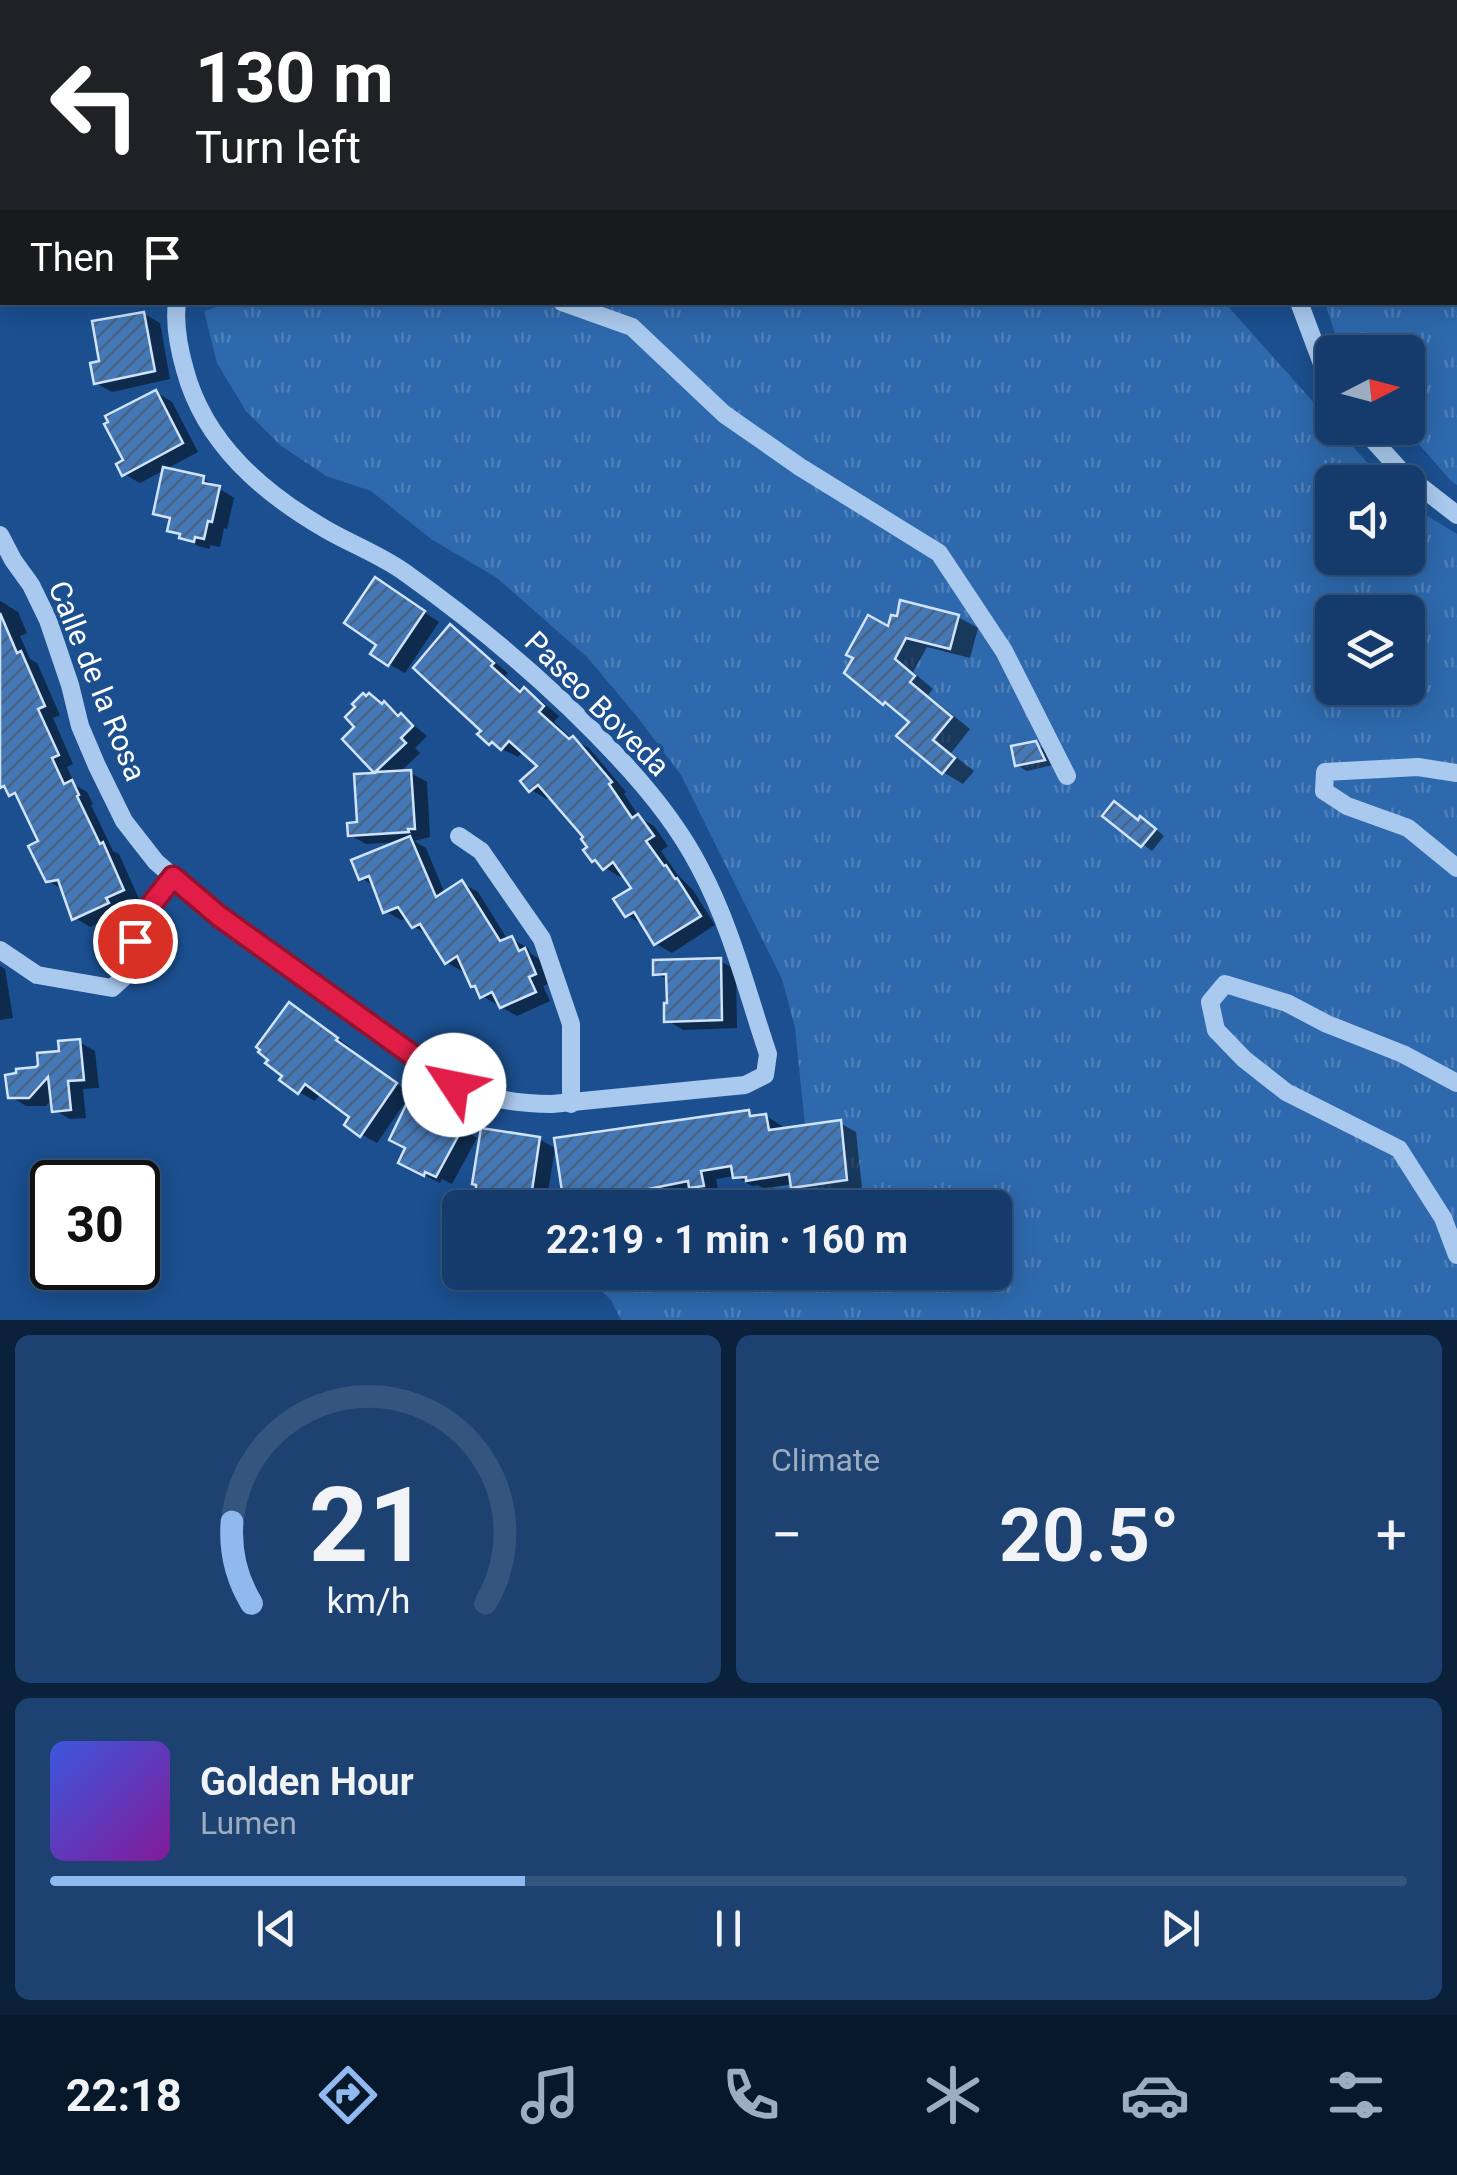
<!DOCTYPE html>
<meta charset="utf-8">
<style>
body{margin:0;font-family:Roboto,sans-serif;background:#1d4271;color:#f1f3f6;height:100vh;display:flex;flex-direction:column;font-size:38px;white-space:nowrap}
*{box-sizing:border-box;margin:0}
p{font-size:32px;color:#9dadc1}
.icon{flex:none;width:55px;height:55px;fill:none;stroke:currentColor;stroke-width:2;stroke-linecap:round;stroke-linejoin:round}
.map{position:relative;height:1320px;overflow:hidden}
.side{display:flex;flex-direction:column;gap:15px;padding:15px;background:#0b203b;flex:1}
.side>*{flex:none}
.guide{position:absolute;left:0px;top:0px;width:1458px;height:305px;box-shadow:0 5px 25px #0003,0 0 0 2px #33557e;background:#202124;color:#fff;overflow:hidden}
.needle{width:65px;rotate:84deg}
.tools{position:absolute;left:1315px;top:335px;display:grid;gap:20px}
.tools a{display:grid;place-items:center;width:110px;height:110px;border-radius:15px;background:#143b6b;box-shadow:0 5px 25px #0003,0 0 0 2px #33557e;font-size:50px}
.speed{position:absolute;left:30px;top:1160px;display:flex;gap:20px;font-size:50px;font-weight:700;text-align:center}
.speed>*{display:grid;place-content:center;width:130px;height:130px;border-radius:50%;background:#143b6b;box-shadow:0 5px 25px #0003,0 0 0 2px #33557e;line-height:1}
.speed .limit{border:5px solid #111;border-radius:15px;background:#fff;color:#111}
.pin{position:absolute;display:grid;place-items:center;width:85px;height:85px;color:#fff;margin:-42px;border:5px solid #fff;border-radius:50%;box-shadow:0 2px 10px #0007}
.me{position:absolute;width:110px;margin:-55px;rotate:304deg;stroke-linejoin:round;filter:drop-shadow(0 0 8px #0008)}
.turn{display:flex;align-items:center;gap:35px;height:210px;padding:0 30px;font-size:45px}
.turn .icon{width:130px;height:130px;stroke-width:2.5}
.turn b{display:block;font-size:70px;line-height:85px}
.then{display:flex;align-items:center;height:95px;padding:0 30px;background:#0003;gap:20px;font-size:38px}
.big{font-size:75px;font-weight:700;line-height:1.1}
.side .tile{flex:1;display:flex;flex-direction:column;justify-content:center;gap:15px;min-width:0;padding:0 35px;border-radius:15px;background:#1d4271}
.side .dial{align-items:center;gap:0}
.dial svg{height:260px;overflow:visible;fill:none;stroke:#33557e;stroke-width:7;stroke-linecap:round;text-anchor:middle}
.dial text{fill:#f1f3f6;stroke:none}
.song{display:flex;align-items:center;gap:30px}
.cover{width:120px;height:120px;border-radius:15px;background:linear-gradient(135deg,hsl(230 70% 55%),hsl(290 70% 35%))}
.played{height:10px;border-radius:5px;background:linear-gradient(90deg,#90b9f0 35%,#33557e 35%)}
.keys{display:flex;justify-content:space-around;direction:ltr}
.heat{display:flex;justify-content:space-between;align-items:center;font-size:55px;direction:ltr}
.side .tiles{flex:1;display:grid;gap:15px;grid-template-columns:1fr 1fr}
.tile:last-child{grid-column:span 2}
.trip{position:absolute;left:442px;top:1190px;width:570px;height:100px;border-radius:15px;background:#143b6b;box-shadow:0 5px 25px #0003,0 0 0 2px #33557e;font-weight:700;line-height:100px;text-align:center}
.tab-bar{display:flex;height:160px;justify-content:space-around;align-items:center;background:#08182b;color:#9dadc1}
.tab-bar .icon{width:70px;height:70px}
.tab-bar .selected{color:#90b9f0}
.tab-bar b{font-size:45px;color:#f1f3f6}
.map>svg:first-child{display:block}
.grass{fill:url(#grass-tufts);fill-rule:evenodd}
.shadow{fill:#0007}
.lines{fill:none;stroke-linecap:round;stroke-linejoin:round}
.stream{stroke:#9cc4f0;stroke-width:5}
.building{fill:url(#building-hatch);stroke:#cfe3fa;stroke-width:2.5}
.minor{stroke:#a9c9ee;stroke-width:18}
.route-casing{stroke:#92132f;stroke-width:25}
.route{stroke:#e11d48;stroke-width:18}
.labels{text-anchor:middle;stroke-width:8;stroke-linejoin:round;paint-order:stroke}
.street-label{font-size:30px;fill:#fff;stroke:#1b4f8f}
</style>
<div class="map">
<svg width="1457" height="1320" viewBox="0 0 1457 1320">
<defs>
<pattern id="grass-tufts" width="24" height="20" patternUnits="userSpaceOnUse" patternTransform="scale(2.5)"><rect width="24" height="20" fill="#2e69ad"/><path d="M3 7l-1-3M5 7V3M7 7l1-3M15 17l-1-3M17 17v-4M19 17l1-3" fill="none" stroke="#4d80b9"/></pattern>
<pattern id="building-hatch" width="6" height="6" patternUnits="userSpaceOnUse" patternTransform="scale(2.5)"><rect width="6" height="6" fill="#4478b7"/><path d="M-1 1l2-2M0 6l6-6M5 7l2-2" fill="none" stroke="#486282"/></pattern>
</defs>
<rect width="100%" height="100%" fill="#1b4f8f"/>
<g class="grass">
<polygon points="222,0 763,0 772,2 231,2"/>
<polygon points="1457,221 1457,485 1451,481 1405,428 1408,428 1408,352 1341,352 1325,303 1455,302 1455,222"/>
<path d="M 232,302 L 1225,303 L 1332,423 L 1332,428 L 1336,428 L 1385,482 L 1332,482 L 1332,558 L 1408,558 L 1408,504 L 1457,534 L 1457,1320 L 621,1320 L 611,1300 L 582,1273 L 995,1272 L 995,1208 L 655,1207 L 718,1193 L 795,1184 L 808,1154 L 795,1028 L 782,979 L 681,775 L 639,719 L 587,657 L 497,578 L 431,539 L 371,491 L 326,476 L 280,445 L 246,411 L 217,363 L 204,311 ZM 1332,612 L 1408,612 L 1408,688 L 1332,688 Z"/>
</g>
<g class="shadow">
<polygon points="1303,0 1449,0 1449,2 1301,2"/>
<polygon points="0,14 2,14 2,83 0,82"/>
<polygon points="1455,55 1457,55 1457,115 1455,114"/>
<polygon points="1455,148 1457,148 1457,185 1455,184"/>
<polygon points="144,314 160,323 170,379 112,392 96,383 102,363"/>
<polygon points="156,392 172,402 198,452 140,483 124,474 126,461"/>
<polygon points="204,479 234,498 227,529 224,528 220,547 210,545 210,549 198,546 170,530 172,522 156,513"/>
<polygon points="391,590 439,622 405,673 389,664 379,644"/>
<polygon points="0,601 18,612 27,633 20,636 30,659 37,663 60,715 53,718 73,764 67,767 75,785 87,792 93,804 91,805 113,851 119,854 139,899 121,907 124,912 90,927 75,918 64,890 48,881 41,842 21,800 11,794 0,781"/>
<polygon points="958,617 978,628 970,658 927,647 913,672 933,689 928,695 970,729 951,753 974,771 963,784 943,772 912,721 885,703 890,630"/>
<polygon points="451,628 466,637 508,673 505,676 523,692 524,690 540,700 559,716 554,722 572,739 589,748 626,792 624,794 640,818 654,826 668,846 661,851 677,874 693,890 715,925 672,953 656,944 643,925 627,915 634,888 624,874 620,877 593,860 587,838 551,796 547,799 531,790 541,766 524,750 518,757 490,743 484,730"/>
<polygon points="369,697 400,714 427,736 415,748 420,753 399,773 411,773 427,782 430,837 414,841 426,848 445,894 462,883 478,892 508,940 512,939 528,948 531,954 541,960 551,983 543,986 550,1001 517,1016 482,996 479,989 473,986 466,969 462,971 446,962 431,936 414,927 408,918 401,920 385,911 376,887 361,878 400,842 366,844 350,835 360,824 379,775 345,739 358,727"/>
<polygon points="1035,744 1046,750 1053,765 1027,771 1017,765"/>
<polygon points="1106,816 1151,825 1164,836 1152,851"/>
<polygon points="720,961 736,970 737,1028 683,1030 667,1020 669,1005 669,981 656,973"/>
<polygon points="0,966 5,969 13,1018 0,1020"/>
<polygon points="306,1014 352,1049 351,1051 411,1094 377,1143 361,1134 353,1117 321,1093 315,1101 299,1092"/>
<polygon points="79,1042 95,1051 99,1088 83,1089 86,1118 70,1119 54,1110 53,1098 46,1106 26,1106 10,1096 37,1069"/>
<polygon points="433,1107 465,1124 462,1129 477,1138 452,1184 442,1179 440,1183 416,1171 429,1114"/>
<polygon points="749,1113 757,1118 766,1116 782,1126 782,1131 840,1123 856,1132 862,1188 809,1195 793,1186 793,1184 764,1189 758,1185 752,1186 735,1176 716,1179 719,1194 707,1196 696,1190 674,1193 675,1196 639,1202 640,1206 632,1208 619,1208 610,1202 582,1206 566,1197"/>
<polygon points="539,1139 555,1148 546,1205 494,1196 478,1187"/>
</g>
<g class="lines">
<polyline class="stream" points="847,0 856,2"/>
</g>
<g class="building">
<polygon points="144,312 155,371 94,384 90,363 99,361 92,321"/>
<polygon points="156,390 183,443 122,476 116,464 123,460 104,424 108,422 105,416"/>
<polygon points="163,467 204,476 203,483 220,486 212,522 208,521 204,539 195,537 194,542 179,538 180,534 167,531 170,518 153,514"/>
<polygon points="375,577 425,611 388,666 370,654 376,645 344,623"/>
<polygon points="900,600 959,615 950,649 906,638 895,659 915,676 910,682 952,717 933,740 955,758 942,774 896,736 909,722 885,702 883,705 844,673 853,658 846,655 868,615 888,626 891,615 897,616"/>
<polygon points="0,613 17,653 21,651 45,706 38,709 59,755 52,758 64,784 72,780 79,795 77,796 100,844 103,842 124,890 106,898 109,903 72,920 58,880 46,882 28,846 38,841 15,793 9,796 4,786 0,788"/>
<polygon points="450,624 494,663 491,666 520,692 524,687 544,706 539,712 569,739 573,736 612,782 609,784 632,818 638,814 654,836 646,841 664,866 666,865 675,879 677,878 701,916 654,945 634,912 625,917 613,899 631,888 613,862 603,870 595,860 592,862 583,850 587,847 581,839 583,837 538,785 529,792 520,781 537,766 509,741 501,750 492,742 489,745 477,734 481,731 413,668"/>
<polygon points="363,693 366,696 369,693 382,704 384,701 398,716 401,713 413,726 401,738 406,743 375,772 411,770 415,829 408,829 409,832 348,836 347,823 357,822 354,774 374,773 342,739 354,727 345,717 355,707 352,704"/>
<polygon points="1036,741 1045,760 1015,766 1011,746"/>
<polygon points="1114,801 1138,820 1140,816 1156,829 1141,847 1102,816"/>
<polygon points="410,836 436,897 462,880 500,941 512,936 519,951 525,948 536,974 529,977 536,992 500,1008 492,992 480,998 475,986 471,987 457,956 445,964 420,924 412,928 398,907 383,913 369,876 359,880 351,860"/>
<polygon points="721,958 722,1020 664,1022 664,1003 667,1003 666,974 653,975 653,960"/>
<polygon points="289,1002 338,1038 336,1040 397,1083 360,1137 344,1125 349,1117 305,1084 298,1094 279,1080 282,1076 265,1063 268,1060 258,1052 260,1050 256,1047"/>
<polygon points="80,1039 84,1080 68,1081 71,1110 52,1112 48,1077 29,1098 8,1098 5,1075 16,1073 16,1069 36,1067 38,1065 37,1053 59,1051 58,1041"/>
<polygon points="408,1101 428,1111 432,1104 450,1113 447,1119 463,1127 436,1177 425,1172 424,1176 398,1163 405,1148 389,1140"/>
<polygon points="749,1110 750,1116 766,1114 769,1130 841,1120 847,1180 791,1188 789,1174 746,1181 746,1177 733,1178 731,1166 701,1171 704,1186 689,1188 688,1181 624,1194 625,1198 604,1202 603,1193 563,1198 554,1138"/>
<polygon points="481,1128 540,1137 531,1197 476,1189 476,1185 472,1184"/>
</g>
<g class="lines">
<g class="minor">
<polyline points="1184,0 1186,2"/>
<polyline points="1208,0 1210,2"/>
<polyline points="1455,2 1455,0"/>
<polyline points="0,125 2,125"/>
<polyline points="1455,213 1457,213"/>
<polyline points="562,302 632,327 724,414 800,467 939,553 1004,651 1067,776"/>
<polyline points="1299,302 1327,377 1332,385"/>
<polyline points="1362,428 1402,472 1457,515"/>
<path d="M 0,535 L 13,560 L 31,585 L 48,620 L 70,685 L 80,726 L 97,766 L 124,821 L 156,862 L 219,916 L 425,1066 C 470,1095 498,1103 552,1104 L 745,1085 L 765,1075 L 768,1054 C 747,992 731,926 700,868 C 680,829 650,791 619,758 C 555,689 484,629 407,574 C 383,556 353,545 327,530 C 263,493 205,444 185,370 C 179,349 174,325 177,302"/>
<polyline points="1457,773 1418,767 1325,772 1324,791 1347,806 1408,828 1457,868"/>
<polyline points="459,836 481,851 542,939 571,1024 571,1104"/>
<polyline points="0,950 37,975 112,988 123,978 144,914 173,877"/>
<polyline points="1457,1083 1403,1054 1327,1024 1287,1003 1225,984 1210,1002 1216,1030 1244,1059 1286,1092 1399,1149 1443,1218 1457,1255"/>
</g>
</g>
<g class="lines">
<g class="route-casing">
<polyline id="route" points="135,941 144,914 173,877 219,916 454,1085"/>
</g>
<use href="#route" class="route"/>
</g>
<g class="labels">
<g class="street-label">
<text transform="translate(97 681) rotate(68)" y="10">Calle de la Rosa</text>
<text transform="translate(597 704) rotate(45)" y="10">Paseo Boveda</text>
</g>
</g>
</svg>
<div class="tools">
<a><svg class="needle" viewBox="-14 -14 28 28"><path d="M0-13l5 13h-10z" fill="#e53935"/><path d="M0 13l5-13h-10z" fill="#9dadc1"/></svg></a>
<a><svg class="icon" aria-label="sound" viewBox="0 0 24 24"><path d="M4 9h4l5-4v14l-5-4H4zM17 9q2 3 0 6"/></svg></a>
<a><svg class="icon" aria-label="layers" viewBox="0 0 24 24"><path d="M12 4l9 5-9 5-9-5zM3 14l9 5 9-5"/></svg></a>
</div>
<div class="speed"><div class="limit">30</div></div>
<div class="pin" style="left:135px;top:941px;background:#d93025"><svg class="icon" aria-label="arrive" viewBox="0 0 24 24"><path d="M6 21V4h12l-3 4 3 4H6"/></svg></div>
<svg class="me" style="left:454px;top:1085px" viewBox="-20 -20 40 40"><circle r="19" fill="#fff"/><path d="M0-13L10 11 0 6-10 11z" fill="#e11d48"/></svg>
<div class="trip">22:19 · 1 min · 160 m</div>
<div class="guide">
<div class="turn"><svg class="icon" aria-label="left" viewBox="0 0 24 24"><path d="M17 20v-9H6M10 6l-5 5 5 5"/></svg><div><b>130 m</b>Turn left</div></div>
<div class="then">Then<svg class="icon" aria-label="arrive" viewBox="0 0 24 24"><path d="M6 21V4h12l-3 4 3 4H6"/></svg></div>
</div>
</div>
<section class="side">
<div class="tiles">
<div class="tile dial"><svg viewBox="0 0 100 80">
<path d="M14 69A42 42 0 1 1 86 69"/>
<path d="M14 69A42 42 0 0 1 8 44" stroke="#90b9f0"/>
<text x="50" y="56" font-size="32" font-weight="700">21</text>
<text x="50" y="72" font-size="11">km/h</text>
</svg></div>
<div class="tile"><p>Climate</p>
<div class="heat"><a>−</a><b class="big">20.5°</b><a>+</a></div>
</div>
<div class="tile">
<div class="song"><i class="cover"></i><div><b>Golden Hour</b><p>Lumen</p></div></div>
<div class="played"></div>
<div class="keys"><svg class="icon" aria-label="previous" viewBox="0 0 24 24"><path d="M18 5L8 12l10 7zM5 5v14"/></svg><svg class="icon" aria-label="pause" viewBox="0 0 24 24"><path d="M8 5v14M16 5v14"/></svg><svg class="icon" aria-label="next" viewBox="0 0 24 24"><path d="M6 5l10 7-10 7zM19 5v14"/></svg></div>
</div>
</div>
</section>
<nav class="tab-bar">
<b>22:18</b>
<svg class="icon selected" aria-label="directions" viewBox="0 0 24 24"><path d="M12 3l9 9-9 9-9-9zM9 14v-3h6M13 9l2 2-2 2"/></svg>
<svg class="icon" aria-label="music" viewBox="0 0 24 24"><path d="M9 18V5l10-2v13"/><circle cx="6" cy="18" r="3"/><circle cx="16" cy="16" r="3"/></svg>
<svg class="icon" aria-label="phone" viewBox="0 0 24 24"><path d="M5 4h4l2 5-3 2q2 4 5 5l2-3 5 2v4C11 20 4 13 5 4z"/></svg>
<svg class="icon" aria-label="climate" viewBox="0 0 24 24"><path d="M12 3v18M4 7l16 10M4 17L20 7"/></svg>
<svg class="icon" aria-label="car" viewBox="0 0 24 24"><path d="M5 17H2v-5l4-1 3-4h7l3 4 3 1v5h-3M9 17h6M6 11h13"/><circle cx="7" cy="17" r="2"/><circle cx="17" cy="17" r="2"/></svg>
<svg class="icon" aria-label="filters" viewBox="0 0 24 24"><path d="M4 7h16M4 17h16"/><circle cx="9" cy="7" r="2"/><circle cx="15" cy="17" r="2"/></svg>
</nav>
